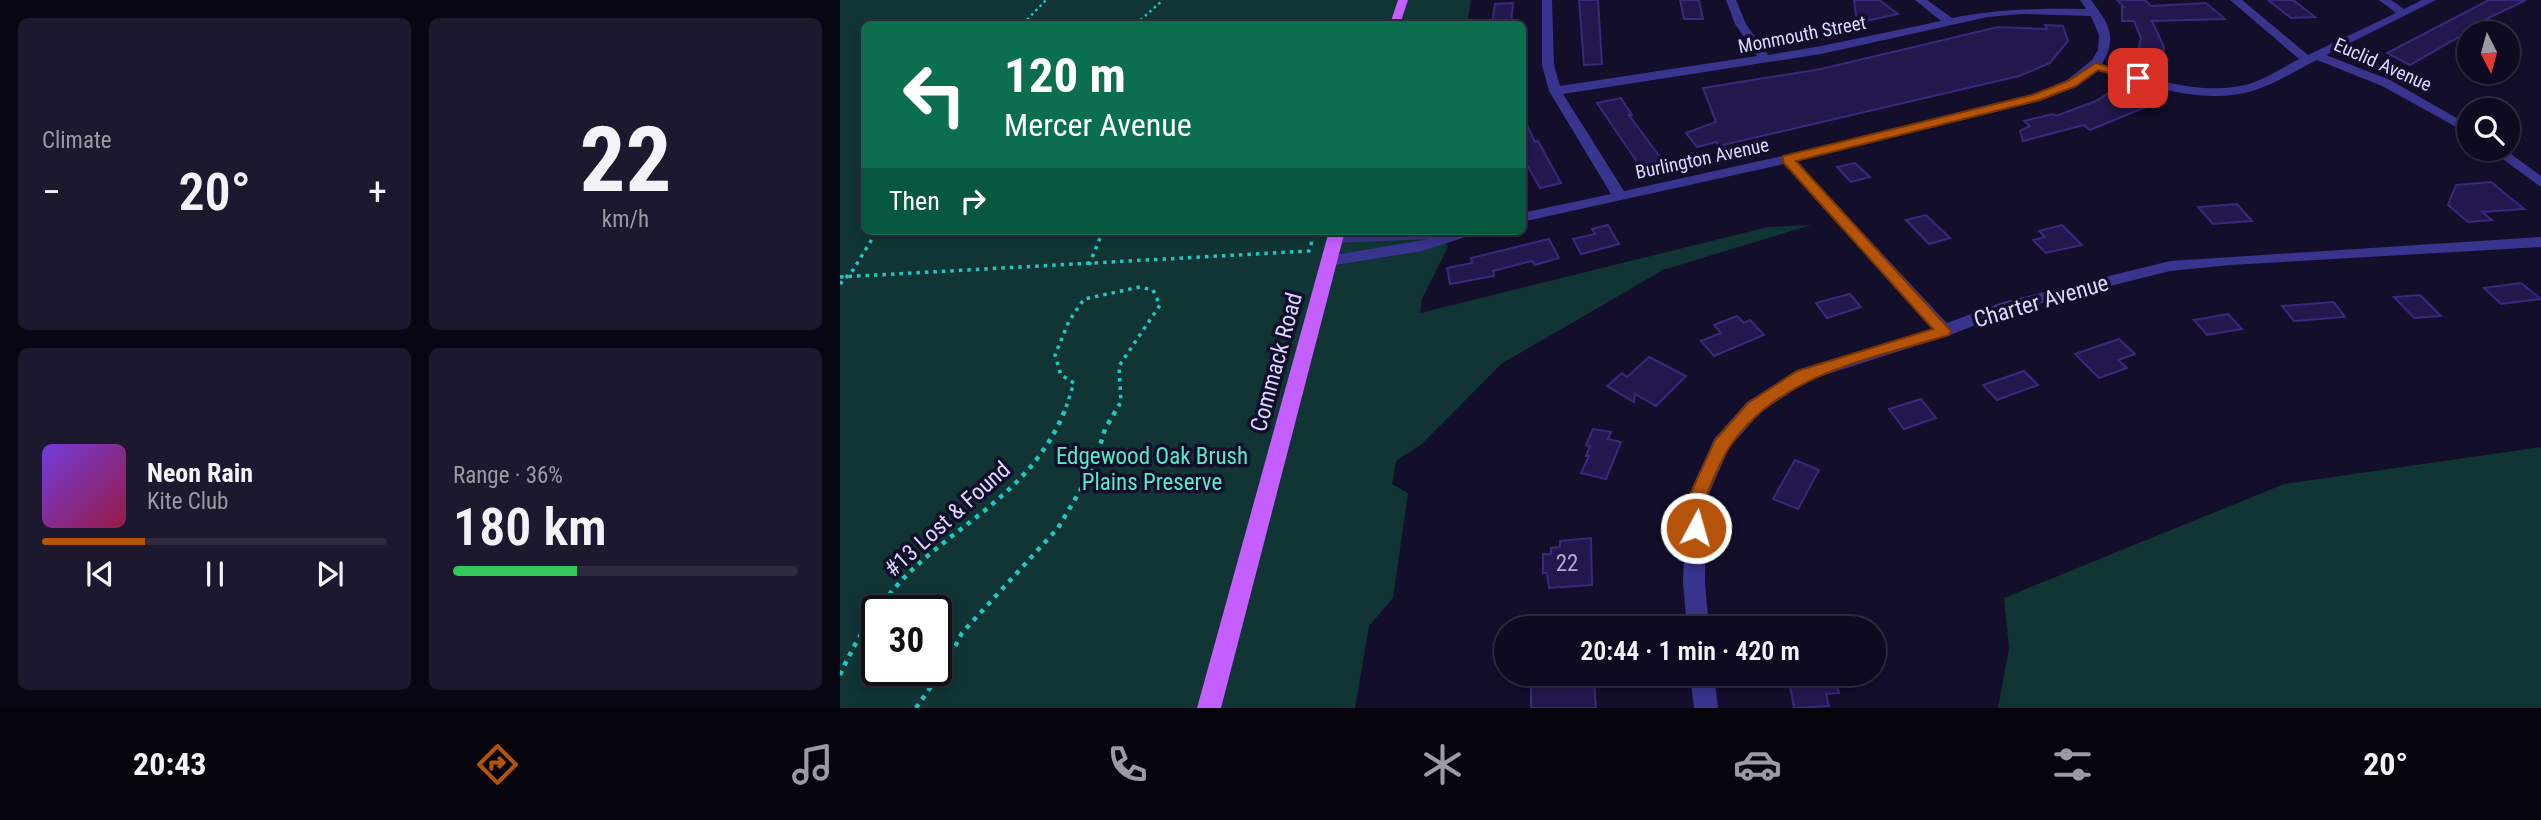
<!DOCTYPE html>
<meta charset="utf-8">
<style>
body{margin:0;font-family:"Roboto Condensed",sans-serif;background:#1c182d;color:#f1f3f6;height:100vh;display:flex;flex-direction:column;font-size:26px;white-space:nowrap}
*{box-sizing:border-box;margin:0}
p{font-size:23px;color:#9b9aa5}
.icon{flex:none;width:38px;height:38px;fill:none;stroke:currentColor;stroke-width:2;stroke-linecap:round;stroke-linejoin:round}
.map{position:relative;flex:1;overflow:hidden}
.side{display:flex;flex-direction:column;gap:18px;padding:18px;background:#080612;width:840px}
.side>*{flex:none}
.top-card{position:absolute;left:21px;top:21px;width:665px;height:214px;border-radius:10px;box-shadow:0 4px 10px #0003,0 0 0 2px #2e2b3e;background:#0b6e4f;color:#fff;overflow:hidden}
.needle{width:46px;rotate:174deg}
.fabs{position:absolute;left:1617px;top:21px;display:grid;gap:14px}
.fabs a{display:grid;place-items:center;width:63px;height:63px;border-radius:50%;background:#0e0a20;box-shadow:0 4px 10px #0003,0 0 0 2px #2e2b3e;font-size:35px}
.speed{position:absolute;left:21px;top:595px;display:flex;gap:14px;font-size:35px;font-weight:700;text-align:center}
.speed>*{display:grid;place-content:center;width:91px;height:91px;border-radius:50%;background:#0e0a20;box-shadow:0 4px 10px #0003,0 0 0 2px #2e2b3e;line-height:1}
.speed .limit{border:4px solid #111;border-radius:10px;background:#fff;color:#111}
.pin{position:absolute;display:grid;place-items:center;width:60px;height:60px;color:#fff;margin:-30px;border-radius:14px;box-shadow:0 4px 10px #0006}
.me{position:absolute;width:77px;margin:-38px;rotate:6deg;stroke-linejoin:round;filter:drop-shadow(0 0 5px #0008)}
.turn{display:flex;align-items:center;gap:24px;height:147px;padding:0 28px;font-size:32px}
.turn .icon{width:91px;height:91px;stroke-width:2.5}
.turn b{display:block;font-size:49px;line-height:60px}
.then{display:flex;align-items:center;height:66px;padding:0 28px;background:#0003;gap:14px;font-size:26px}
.big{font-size:52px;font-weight:600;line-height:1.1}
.side .tile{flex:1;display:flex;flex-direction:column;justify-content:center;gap:10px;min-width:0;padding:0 24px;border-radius:10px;background:#1c182d}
.side .dial{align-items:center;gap:0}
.dial b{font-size:91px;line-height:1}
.song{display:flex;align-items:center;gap:21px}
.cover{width:84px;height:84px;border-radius:10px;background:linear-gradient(135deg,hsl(260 70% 55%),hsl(340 70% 35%))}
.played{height:7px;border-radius:4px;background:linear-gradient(90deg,#b45309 30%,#2e2b3e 30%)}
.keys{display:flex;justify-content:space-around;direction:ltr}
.heat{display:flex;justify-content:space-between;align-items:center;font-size:38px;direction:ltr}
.charge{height:10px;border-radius:5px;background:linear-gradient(90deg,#34c759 36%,#2e2b3e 0)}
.side .tiles{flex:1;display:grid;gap:18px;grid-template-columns:repeat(2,1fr)}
.trip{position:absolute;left:654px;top:616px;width:392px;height:70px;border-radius:35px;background:#0e0a20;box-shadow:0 4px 10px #0003,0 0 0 2px #2e2b3e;font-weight:600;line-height:70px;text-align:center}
.tab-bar{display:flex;height:112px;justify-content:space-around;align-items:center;background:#06040d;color:#9b9aa5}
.tab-bar .icon{width:49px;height:49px}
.tab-bar .selected{color:#b45309}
.tab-bar b{font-size:32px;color:#f1f3f6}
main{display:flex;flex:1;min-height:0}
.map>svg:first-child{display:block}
.green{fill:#103534;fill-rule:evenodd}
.building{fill:#23184d;stroke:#3a287b;stroke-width:2}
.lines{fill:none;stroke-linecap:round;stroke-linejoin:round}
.path-far2{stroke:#24c6bf;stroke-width:2.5;stroke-dasharray:2.5 3.5;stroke-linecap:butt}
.path-far1{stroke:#24c6bf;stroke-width:3.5;stroke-dasharray:3.5 5;stroke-linecap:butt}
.path{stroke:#24c6bf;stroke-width:4.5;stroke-dasharray:4.5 6;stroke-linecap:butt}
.street{fill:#39348e;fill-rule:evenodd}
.primary{fill:#c55eff;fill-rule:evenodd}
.route{fill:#b45309;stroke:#753606;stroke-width:2}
.labels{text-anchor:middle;stroke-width:7;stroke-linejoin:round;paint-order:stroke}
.far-street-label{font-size:19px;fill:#dcd7ff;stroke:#130e2a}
.street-label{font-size:23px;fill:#dcd7ff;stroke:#130e2a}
.park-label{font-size:23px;fill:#56ebc9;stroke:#130e2a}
.near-number-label{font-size:23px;fill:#aea7d2}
</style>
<main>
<section class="side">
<div class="tiles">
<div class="tile"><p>Climate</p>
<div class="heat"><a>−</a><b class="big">20°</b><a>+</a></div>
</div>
<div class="tile dial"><b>22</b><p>km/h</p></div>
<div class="tile">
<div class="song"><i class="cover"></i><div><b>Neon Rain</b><p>Kite Club</p></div></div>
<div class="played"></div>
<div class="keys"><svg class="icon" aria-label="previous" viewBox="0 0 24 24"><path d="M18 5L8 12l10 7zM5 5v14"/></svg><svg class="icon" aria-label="pause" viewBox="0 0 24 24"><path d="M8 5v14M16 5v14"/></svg><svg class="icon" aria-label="next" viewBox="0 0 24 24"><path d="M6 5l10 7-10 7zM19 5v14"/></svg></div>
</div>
<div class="tile"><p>Range · 36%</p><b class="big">180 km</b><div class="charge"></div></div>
</div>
</section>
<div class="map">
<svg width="1701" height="708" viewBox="0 0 1701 708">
<rect width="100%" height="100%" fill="#130e2a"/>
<g class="green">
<path d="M 0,0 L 631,0 L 627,24 L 24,24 L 24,231 L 598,231 L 608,247 L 582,299 L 580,313 L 928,227 L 971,225 L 823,270 L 661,364 L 582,444 L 556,461 L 552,484 L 568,493 L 553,598 L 529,626 L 515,708 L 0,708 ZM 37,611 L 96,611 L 96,670 L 37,670 Z"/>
<polygon points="1701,447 1701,708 1158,708 1169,648 1164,598 1444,484"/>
</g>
<g class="building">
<polygon points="739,0 758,0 762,64 744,65"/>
<polygon points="840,0 859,0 863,19 844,19"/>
<polygon points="1014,0 1039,0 1058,14 1017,23"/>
<polygon points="1277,0 1305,0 1311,6 1366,3 1385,19 1312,21 1324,47 1322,62 1297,58 1301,38 1294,21 1282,21 1282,7 1284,7"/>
<polygon points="1428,0 1453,0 1475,17 1451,18"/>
<polygon points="1649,0 1686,0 1638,23 1641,24 1570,65 1547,53"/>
<polygon points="673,3 671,24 652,24 655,4"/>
<polygon points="1205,25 1223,26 1228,41 1210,63 1179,76 879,146 876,142 857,147 846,133 876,122 863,88 981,69 1158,27 1207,29"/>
<polygon points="1275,89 1311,105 1250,130 1244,125 1183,141 1180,131 1190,126 1184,121 1213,114 1216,116 1256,101"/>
<polygon points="781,98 792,115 789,115 822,160 799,165 757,103"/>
<polygon points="682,114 695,142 698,141 721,183 700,188 682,156"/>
<polygon points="1015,163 1030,177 1011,182 997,167"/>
<polygon points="1651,182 1684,209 1642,212 1652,220 1628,222 1608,205 1616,185"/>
<polygon points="1397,204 1412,221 1373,224 1358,207"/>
<polygon points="1086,215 1110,238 1089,244 1066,220"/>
<polygon points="768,225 779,244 741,254 733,239 755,234 752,229"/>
<polygon points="1222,225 1242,245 1206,253 1193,240 1205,237 1199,231"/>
<polygon points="709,239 719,258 695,265 692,261 653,271 654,276 610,284 607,268 632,263 631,258"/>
<polygon points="1681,283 1701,299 1661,304 1644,288"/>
<polygon points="1010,294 1021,307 987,318 976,303"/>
<polygon points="1580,295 1601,316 1574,318 1554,297"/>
<polygon points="1494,302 1505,317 1454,321 1442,306"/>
<polygon points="1388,314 1402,329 1367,335 1354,320"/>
<polygon points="897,316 904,323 910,320 924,335 874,356 861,341 881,333 874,325"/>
<polygon points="1279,339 1295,354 1278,360 1287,368 1259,378 1235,354"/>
<polygon points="809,357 846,376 816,406 795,394 794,402 767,386 782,373 787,377"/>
<polygon points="1184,371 1198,385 1157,400 1143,385"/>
<polygon points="1081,399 1096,418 1064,429 1049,409"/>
<polygon points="753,429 771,432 768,439 781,442 766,479 741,473 749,456 746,456 750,446 746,445"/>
<polygon points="955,460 979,470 958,509 933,499"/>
<polygon points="751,538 752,585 709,588 707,573 703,573 703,554 711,554 711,548 720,547 720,541"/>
<polygon points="948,674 994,674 999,693 986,694 989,706 954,708"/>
<polygon points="754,679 756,708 691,708 691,687"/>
</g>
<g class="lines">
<g class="path-far2">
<polyline points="183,24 206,0"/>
<polyline points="296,24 323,0"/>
</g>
<g class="path-far1">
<polyline points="249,265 263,231"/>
<polyline points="0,277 469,251 475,231"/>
<polyline points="0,284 13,270 37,231"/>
<polyline points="226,407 234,383 221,375 215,355 229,321 244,299 300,287 313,290 320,305 279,366 281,402 278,407"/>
</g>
<g class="path">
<path d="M 0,675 C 20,630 47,591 84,559 C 141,510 198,481 227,405"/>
<polyline points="76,708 104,668 122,633 218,528 253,469 265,429 279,405"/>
</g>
<g class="street">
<path d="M 702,0 L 712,0 L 714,65 L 720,86 L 917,56 L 895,24 L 886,0 L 896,0 L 906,24 L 928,55 L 981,46 L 1101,21 L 1075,0 L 1087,0 L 1112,18 C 1158,9 1200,8 1246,9 L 1240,0 L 1251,0 C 1267,22 1279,35 1262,64 C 1306,77 1359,96 1405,85 C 1423,81 1442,68 1459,59 L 1390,0 L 1402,0 L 1468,55 L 1556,13 L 1539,0 L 1551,0 L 1564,9 L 1582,0 L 1596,0 L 1486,55 L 1550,80 L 1629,125 L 1629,134 L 1542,86 L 1477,60 C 1456,70 1434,85 1412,91 C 1362,106 1304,84 1256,70 L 1235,85 L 1200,101 L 956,161 L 1107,323 L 1163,302 L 1330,261 L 1701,237 L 1701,247 L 1390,265 L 1330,271 L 1174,310 L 1110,335 L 969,380 L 921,412 L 889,448 L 866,501 L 865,583 L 869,628 L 847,628 L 843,583 L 846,501 L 874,439 L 907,402 L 957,370 L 1092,329 L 944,164 L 682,222 L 682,213 L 771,194 L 709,91 L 702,65 ZM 1182,14 L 1251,16 L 1259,35 L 1258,50 L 1252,60 L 1227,80 L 1192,95 L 947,155 L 784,191 L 723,94 L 981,54 L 1148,17 Z"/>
<polygon points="1649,149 1664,149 1701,176 1701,187"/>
<polygon points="550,231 596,231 596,237 614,231 638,231 635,234 582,251 489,266 481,261 489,256 589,239 495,243 487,238 495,233"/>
<polygon points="850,674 874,674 878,708 854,708"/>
</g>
<g class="primary">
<polygon points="558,0 568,0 560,24 550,24"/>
<polygon points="489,231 505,231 381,708 357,708"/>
</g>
</g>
<path class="route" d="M 1256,63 L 1304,78 L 1298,81 L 1258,70 L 1236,86 L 1200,100 L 956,161 L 1111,331 L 1109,335 C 1031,359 937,374 889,448 C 882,459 868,489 865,502 C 864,513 867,524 862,534 L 856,536 L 849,534 L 846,528 L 847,501 L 875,440 L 908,403 L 957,371 L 1093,329 L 943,162 L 943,156 L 1192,95 L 1228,81 Z"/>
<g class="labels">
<g class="far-street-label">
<text transform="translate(962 34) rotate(-11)" y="7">Monmouth Street</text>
<text transform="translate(1543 64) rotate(24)" y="7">Euclid Avenue</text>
<text transform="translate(862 158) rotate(-12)" y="7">Burlington Avenue</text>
</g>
<g class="street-label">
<text transform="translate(1201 301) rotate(-16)" y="8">Charter Avenue</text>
<text transform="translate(436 362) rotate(-75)" y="8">Commack Road</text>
<text transform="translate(107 519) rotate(-42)" y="8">#13 Lost &amp; Found</text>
</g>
<g class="park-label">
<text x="312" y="464">Edgewood Oak Brush<tspan x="312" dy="26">Plains Preserve</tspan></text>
</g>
<g class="near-number-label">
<text x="727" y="571">22</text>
</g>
</g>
</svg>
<div class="fabs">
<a><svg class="needle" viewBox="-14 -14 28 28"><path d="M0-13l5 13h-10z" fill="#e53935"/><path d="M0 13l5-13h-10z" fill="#9b9aa5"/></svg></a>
<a><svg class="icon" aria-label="search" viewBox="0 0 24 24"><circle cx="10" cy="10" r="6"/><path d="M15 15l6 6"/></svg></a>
</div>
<div class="speed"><div class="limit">30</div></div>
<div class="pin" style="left:1298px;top:78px;background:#d93025"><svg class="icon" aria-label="arrive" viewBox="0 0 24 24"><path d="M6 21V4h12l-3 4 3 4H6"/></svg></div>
<svg class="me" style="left:856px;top:528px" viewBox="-20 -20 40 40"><circle r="17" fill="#b45309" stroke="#fff" stroke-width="3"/><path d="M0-11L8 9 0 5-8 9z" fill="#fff"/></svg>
<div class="trip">20:44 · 1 min · 420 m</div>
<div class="top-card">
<div class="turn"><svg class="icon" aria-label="left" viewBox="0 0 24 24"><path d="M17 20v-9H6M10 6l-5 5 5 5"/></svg><div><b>120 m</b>Mercer Avenue</div></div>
<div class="then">Then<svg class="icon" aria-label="right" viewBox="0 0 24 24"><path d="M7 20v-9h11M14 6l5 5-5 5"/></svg></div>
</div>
</div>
</main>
<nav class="tab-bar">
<b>20:43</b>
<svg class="icon selected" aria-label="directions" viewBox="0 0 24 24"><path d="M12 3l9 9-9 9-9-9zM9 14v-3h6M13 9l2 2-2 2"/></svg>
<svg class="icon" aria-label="music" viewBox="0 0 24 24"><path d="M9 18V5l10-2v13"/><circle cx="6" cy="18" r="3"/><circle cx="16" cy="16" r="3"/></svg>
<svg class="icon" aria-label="phone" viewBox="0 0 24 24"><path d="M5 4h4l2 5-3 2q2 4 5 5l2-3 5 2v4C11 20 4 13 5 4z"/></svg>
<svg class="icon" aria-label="climate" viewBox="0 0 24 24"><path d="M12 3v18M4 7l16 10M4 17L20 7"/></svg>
<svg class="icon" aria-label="car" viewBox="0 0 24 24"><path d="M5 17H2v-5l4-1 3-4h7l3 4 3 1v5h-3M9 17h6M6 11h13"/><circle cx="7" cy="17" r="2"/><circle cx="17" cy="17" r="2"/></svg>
<svg class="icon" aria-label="filters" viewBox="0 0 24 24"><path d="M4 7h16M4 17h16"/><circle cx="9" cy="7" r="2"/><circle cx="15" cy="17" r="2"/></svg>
<b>20°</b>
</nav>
